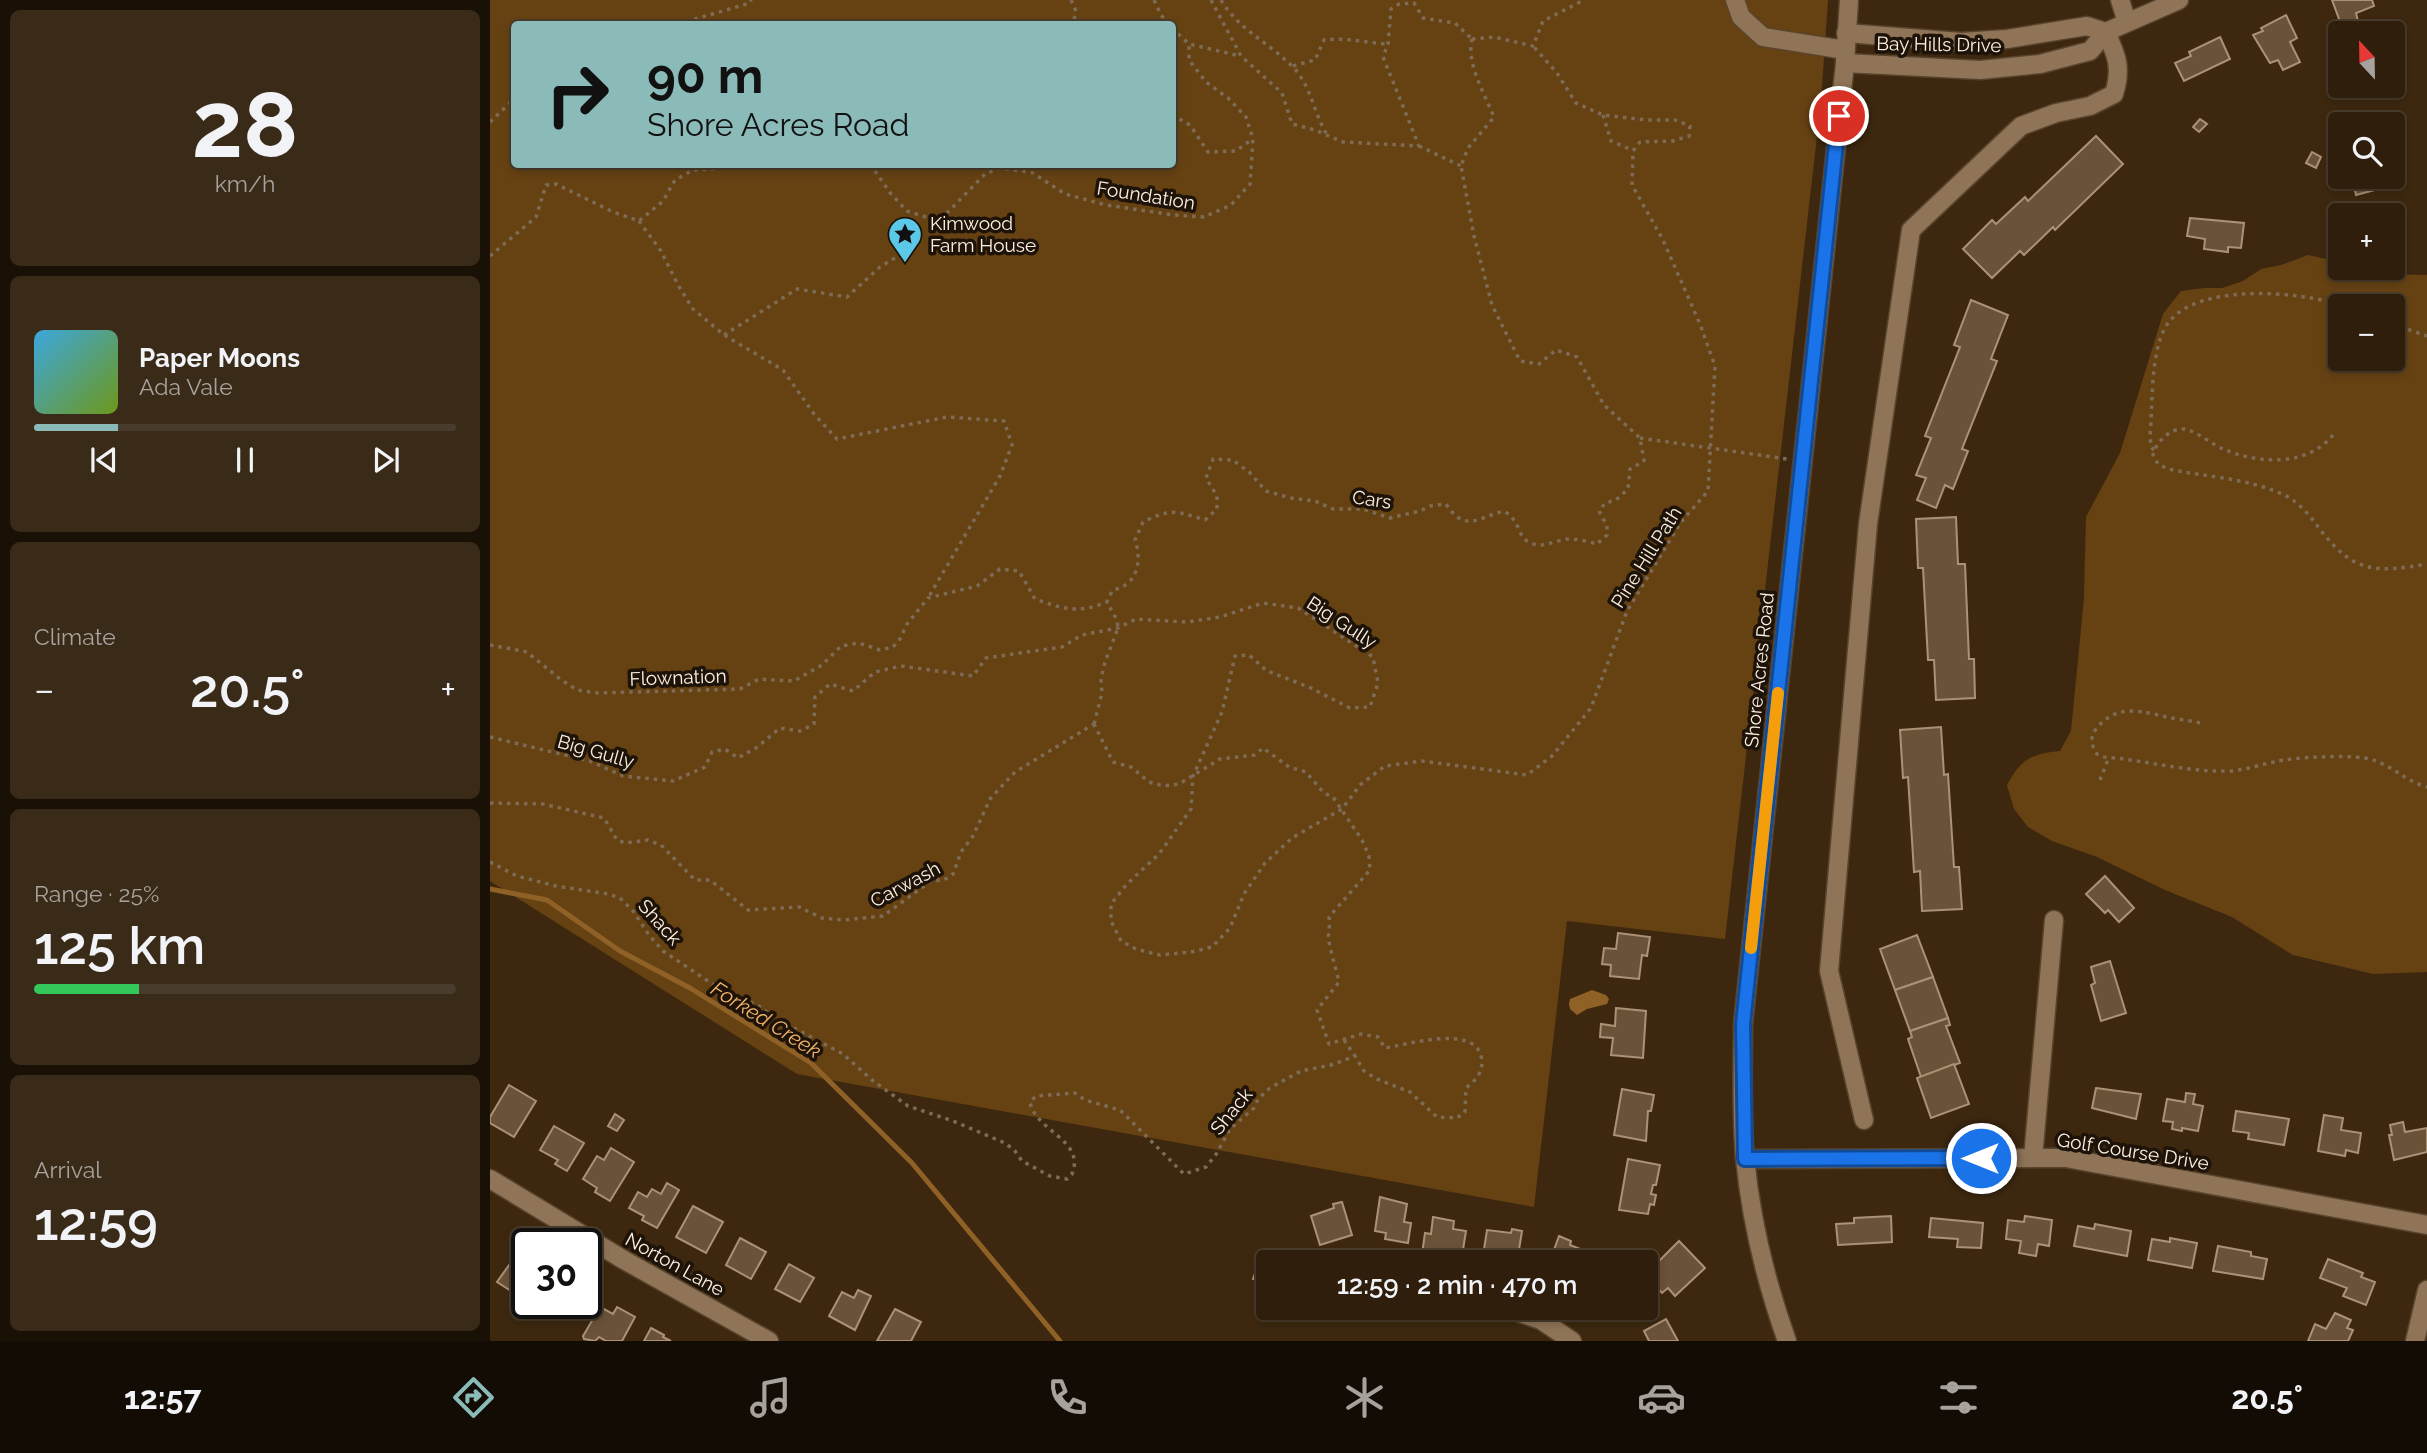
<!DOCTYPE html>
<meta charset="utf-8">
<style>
body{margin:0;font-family:Raleway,sans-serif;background:#3a2b19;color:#f1f3f6;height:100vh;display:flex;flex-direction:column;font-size:26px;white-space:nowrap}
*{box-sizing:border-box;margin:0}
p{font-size:23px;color:#a7a29d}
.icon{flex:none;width:38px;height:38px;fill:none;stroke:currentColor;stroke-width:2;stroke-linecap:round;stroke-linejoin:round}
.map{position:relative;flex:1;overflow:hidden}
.drawer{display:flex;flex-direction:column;gap:10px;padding:10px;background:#191006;width:490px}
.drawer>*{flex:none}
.guide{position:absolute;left:21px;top:21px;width:665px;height:147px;border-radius:7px;box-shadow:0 4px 10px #0003,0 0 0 2px #493c2c;background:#8bbbb9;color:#111;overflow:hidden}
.needle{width:46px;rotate:338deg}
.fabs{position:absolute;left:1838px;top:21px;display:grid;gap:14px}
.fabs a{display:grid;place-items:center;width:77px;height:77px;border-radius:7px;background:#2e1e0b;box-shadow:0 4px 10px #0003,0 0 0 2px #493c2c;font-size:35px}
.speed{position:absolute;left:21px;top:1228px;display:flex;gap:14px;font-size:35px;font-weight:700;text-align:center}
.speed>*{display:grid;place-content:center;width:91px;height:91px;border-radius:50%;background:#2e1e0b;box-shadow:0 4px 10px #0003,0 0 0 2px #493c2c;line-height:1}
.speed .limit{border:4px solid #111;border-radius:10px;background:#fff;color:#111}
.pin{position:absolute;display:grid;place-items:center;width:60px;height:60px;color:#fff;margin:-30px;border:4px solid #fff;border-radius:50%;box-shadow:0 2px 7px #0007}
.me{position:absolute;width:77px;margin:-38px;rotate:270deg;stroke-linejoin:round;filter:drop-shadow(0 0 5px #0008)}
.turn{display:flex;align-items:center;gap:24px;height:147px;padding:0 21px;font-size:32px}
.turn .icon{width:91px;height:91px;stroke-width:2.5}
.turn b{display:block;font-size:49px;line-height:60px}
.big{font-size:52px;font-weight:600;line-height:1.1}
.drawer .tile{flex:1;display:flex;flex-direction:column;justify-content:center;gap:10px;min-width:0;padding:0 24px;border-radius:10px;background:#3a2b19}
.drawer .dial{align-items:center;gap:0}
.dial b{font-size:91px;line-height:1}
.song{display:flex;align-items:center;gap:21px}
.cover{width:84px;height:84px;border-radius:10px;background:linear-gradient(135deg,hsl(200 70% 55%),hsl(80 70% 35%))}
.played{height:7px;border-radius:4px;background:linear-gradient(90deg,#8bbbb9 20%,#493c2c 20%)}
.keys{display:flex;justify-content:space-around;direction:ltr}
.heat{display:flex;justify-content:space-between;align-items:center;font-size:38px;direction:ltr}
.charge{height:10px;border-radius:5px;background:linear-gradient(90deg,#34c759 25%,#493c2c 0)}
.trip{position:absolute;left:766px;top:1250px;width:402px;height:70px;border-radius:7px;background:#2e1e0b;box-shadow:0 4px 10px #0003,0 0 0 2px #493c2c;font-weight:600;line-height:70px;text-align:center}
.dock{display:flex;height:112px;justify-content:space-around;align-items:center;background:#120c04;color:#a7a29d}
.dock .icon{width:49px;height:49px}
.dock .active{color:#8bbbb9}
.dock b{font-size:32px;color:#f1f3f6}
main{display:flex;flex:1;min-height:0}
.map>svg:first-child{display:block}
.green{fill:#664213;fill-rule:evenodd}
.water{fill:#906126}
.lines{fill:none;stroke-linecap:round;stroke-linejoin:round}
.stream{stroke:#906126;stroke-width:5}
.building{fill:#6a5239;stroke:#ab9176;stroke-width:2}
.minor-casing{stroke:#58442c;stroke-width:21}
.path{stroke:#7e6b55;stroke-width:3.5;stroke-dasharray:3.5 5;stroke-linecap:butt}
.minor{stroke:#8f7457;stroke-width:18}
.route-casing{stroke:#114b97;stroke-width:18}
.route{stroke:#1a73e8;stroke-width:12}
.slow{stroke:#f59e0b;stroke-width:12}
.labels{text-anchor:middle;stroke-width:7;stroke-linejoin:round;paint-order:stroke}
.street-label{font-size:19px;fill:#fef0e1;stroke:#1d1309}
.poi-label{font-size:19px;fill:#fef0e1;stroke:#1d1309;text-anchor:start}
.water-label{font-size:21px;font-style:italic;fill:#f4b367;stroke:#1d1309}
</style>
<main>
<section class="drawer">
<div class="tile dial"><b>28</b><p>km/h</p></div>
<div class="tile">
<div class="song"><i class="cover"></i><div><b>Paper Moons</b><p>Ada Vale</p></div></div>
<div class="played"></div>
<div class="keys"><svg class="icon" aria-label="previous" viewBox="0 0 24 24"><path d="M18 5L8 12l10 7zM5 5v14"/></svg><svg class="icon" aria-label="pause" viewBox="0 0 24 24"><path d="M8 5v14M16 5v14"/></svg><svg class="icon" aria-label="next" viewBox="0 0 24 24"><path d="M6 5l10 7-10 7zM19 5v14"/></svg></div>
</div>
<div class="tile"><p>Climate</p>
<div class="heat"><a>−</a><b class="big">20.5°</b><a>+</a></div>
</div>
<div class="tile"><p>Range · 25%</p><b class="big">125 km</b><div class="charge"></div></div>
<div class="tile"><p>Arrival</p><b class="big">12:59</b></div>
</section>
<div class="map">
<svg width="1937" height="1341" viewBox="0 0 1937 1341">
<rect width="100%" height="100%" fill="#3d280f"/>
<g class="green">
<path d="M 0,0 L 1338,0 L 1331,101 L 1235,939 L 1077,921 L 1044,1207 L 307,1074 L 0,881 ZM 24,24 L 682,24 L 682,164 L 24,164 Z"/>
<path d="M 1818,255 L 1850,262 L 1850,268 L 1873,268 L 1893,274 L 1937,275 L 1937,972 L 1883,974 L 1803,955 L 1742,917 L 1675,890 L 1607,857 L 1562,841 L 1538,827 L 1524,809 L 1517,785 C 1531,759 1541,754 1570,751 L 1581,731 L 1594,598 L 1596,517 L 1630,453 L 1673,314 L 1691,291 L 1715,288 L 1732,288 L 1753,281 L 1771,269 L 1791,265 ZM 1850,306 L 1902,306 L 1902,359 L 1850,359 Z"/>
</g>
<polygon class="water" points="1102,990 1116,995 1119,999 1117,1004 1097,1009 1087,1015 1080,1009 1079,1004 1080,999"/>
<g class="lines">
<polyline class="stream" points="0,889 57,900 130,951 200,988 321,1063 422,1163 570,1341"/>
</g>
<g class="building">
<polygon points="1842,0 1882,0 1884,6 1866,13 1868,21 1852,27"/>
<polygon points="1796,15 1807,38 1800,42 1810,62 1793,70 1788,60 1780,63 1763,35 1773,31 1771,28"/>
<polygon points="1730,37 1740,59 1694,81 1685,63 1701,56 1699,52"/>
<polygon points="1710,119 1717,124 1709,132 1703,127"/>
<polygon points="1606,136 1633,164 1565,230 1563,227 1534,255 1530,251 1502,278 1473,249 1502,220 1506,224 1535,197 1538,201"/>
<polygon points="1908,149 1915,182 1866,195 1862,177 1902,177 1902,150"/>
<polygon points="1822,152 1831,157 1826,168 1816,163"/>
<polygon points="1700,218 1754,223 1751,248 1738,247 1738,252 1714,249 1715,239 1697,236"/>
<polygon points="1481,300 1518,315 1501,359 1507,361 1472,449 1478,451 1463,489 1455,485 1446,508 1427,500 1436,478 1426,475 1441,438 1435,436 1470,347 1464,345"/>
<polygon points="1466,517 1468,564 1475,564 1479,659 1484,659 1485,698 1446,700 1444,660 1438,660 1433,568 1428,568 1426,519"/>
<polygon points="1451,727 1454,775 1458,774 1464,867 1469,867 1472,909 1432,911 1430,871 1424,872 1418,777 1413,778 1410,730"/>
<polygon points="1615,876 1644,908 1629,922 1618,910 1615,913 1596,894"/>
<polygon points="1128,933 1160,937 1157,956 1152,955 1149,979 1120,976 1121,965 1112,964 1114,948 1126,949"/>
<polygon points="1427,935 1443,977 1405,990 1390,949"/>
<polygon points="1620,961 1636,1013 1611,1021 1601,985 1605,983 1601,967"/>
<polygon points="1443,977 1458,1018 1420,1031 1405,990"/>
<polygon points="1126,1008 1156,1011 1153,1058 1121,1055 1123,1038 1110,1037 1111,1024 1125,1026"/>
<polygon points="1458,1018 1460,1025 1456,1026 1470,1063 1431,1077 1418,1039 1422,1037 1420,1031"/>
<polygon points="1464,1064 1479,1104 1441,1118 1427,1078"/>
<polygon points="19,1085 46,1101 24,1137 0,1123 0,1117"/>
<polygon points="1606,1088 1651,1094 1646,1119 1602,1108"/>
<polygon points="1132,1089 1164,1095 1161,1111 1158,1111 1156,1141 1124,1135"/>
<polygon points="1696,1093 1705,1094 1703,1104 1713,1106 1708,1131 1692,1128 1692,1131 1682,1129 1683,1122 1673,1121 1677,1099 1695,1102"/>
<polygon points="1746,1111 1799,1119 1794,1145 1758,1139 1759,1133 1743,1131"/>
<polygon points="125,1114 134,1120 127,1131 118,1126"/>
<polygon points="1834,1115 1853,1118 1851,1130 1871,1133 1868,1153 1856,1150 1855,1156 1828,1151"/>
<polygon points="1913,1122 1915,1132 1937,1128 1937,1152 1904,1160 1899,1135 1902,1135 1900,1125"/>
<polygon points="64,1126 94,1143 77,1171 65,1164 68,1160 50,1150"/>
<polygon points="121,1148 144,1162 120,1201 105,1192 107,1188 93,1179 107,1156 114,1160"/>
<polygon points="1138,1159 1170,1165 1166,1185 1163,1185 1161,1194 1166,1195 1164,1205 1160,1204 1158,1214 1129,1210"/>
<polygon points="177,1183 189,1190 167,1228 152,1220 154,1216 139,1208 148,1192 157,1197 162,1189 171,1194"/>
<polygon points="890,1197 917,1204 914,1222 921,1223 918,1243 895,1239 896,1233 885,1231"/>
<polygon points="852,1202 862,1235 830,1245 821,1216 844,1208 843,1204"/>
<polygon points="203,1206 233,1222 216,1253 186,1237"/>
<polygon points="1401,1216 1402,1242 1348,1245 1346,1224 1364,1223 1364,1218"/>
<polygon points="1535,1216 1562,1220 1559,1246 1548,1244 1546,1256 1529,1253 1531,1241 1516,1239 1518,1220 1534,1222"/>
<polygon points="943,1217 964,1221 963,1229 976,1231 972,1256 959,1254 958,1258 932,1254 935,1233 941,1234"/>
<polygon points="1441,1218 1493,1223 1491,1248 1467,1247 1468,1239 1439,1237"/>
<polygon points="1605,1224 1641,1231 1637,1256 1584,1246 1588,1226 1604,1229"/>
<polygon points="1022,1229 1032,1231 1027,1262 1007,1262 1008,1258 993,1256 997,1230 1021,1233"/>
<polygon points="1069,1236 1081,1241 1080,1245 1093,1250 1089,1259 1087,1262 1050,1262 1053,1255 1061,1258"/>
<polygon points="250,1238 276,1252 261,1279 236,1265"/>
<polygon points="1680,1238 1707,1243 1702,1268 1658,1260 1662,1239 1680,1242"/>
<polygon points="1189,1241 1215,1268 1185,1296 1178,1288 1172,1293 1157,1277 1157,1273"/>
<polygon points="1728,1246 1761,1252 1761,1256 1777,1259 1773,1279 1723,1271"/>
<polygon points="29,1251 37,1256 37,1290 29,1286 24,1293 7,1282"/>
<polygon points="772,1255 790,1262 779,1262 779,1295 774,1293 777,1284 763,1279"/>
<polygon points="1838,1259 1873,1273 1871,1277 1885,1282 1876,1305 1853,1296 1857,1288 1830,1278"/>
<polygon points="299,1264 324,1278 310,1302 285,1289"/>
<polygon points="368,1290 381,1296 365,1330 339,1316 352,1292 364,1298"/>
<polygon points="52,1304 86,1304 78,1317 67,1310 62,1317 49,1309"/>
<polygon points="110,1307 123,1314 127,1307 145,1317 132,1341 116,1341 109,1337 105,1341 94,1339 93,1336"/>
<polygon points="405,1309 431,1322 421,1341 387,1341"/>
<polygon points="1845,1313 1861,1320 1857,1328 1863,1330 1858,1341 1818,1341 1825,1324 1836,1329"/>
<polygon points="1176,1319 1188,1341 1159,1341 1154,1331"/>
<polygon points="161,1328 174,1335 173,1337 181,1341 154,1341"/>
</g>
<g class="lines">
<g class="minor-casing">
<g id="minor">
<polyline points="1245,0 1251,17 1273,37 1355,50"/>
<polyline points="1630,0 1637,22"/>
<polyline points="1356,33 1471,42 1517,39 1597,26 1616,32"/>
<polyline points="1355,63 1490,70 1550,64 1600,51 1616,32 1689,0"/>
<path d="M 1374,1120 L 1339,971 L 1378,524 L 1421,230 L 1531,126 L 1566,113 L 1600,106 L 1624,94 C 1632,68 1627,56 1616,32"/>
<polyline points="1543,1158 1564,920"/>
<polyline points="1255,1159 1576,1158 1937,1225"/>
<polyline points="0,1179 134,1260 279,1341"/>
<polyline points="1012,1307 1051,1320 1082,1341"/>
<polyline points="884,1309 888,1307"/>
<path d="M 1297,1341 C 1276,1282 1261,1221 1255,1158 C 1251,1114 1253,1069 1253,1024 L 1355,63 L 1359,0"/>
<polyline points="1925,1341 1937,1290"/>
</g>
</g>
<g class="path">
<polyline points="581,0 586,11 583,24"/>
<polyline points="664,0 671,15 679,24"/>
<polyline points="721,0 751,56 792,93 802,124 825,130 853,142 929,146 893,57 898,44 901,9 909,4 924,3 933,18 965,23 982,39"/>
<path d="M 731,0 C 749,30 778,42 802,66 C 821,85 823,111 836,133"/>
<polyline points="188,24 260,3 261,0"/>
<polyline points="682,28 699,44 750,56"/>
<polyline points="982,39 1004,37 1043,46 1053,21 1094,0"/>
<path d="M 803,66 L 825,60 L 834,40 C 857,37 876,43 898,44"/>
<polyline points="682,115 700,125 718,152 746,151 761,140"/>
<polyline points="1113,115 1121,141 1142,150"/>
<polyline points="0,122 24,99"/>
<polyline points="929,146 971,166"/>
<polyline points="380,164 401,194 417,211 439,218 454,216 495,174 510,168 543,173 575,194 616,205 684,215 714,217 741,205 760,184 763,139 756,117 738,98 716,82 699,60 699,44"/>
<polyline points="149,221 171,251 188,285 203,309 234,335 293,370 324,414 347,439 457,417 514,421 522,445 510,476 438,598"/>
<polyline points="0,256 46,217 56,185 66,184 123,212 149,221 173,201 185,180 203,170 223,169 232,164"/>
<polyline points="1902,324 1937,336"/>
<polyline points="234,335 307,289 357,297 390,267 413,253"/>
<path d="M 1843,435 C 1817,467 1768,464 1733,449 C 1721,444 1707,431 1694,429 C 1680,428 1666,442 1663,455 L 1668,464 L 1678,469 C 1716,477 1758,478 1794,495 C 1809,502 1819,515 1829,528 C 1863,573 1884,573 1937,564"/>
<polyline points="1150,438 1297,459"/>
<path d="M 1664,450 L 1661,447 L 1660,435 C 1663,405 1660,355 1675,328 C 1700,281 1812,291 1853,306"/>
<path d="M 0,645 L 37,652 L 70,679 L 87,690 L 108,693 L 250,689 L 269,679 L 304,681 L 332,665 L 351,646 L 369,643 L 390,650 L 403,647 L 410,639 L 417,624 L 438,598 L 487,586 L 510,569 L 529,571 L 545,599 C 573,609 588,614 617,602"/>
<path d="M 1710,723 C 1698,720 1684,719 1672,716 C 1647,710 1625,705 1606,729 C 1600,736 1601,746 1607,754 L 1614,757 C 1655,760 1695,772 1736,771 C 1753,771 1768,765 1784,762 C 1804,757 1854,755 1875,758 C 1899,762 1914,781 1937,787"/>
<path d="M 604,724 L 612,693 L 611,679 L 615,662 L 628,628 L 627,620 L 617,602 L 622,591 C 626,589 634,587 638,583 C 650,572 650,554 645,540 L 653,522 C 681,508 686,511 715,520 L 727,509 L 727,496 L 716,478 L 723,459 L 743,460 L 760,473 L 776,491 L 801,498 L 825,501 L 843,509 L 873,509 L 900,518 L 930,511 L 940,506 L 956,504 C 975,533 987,518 1014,511 C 1031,522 1027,534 1037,541 C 1052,551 1065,539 1080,539 C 1089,539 1099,542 1107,544 L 1117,535 L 1117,526 L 1109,511 L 1115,503 L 1126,500 L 1138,489 L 1140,469 L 1154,461 L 1150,438 L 1114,405 L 1087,357 L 1066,350 L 1049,364 L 1030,361 L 1002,305 L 984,236 L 971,166 L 978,148 L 1004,117 C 995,95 976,63 982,39"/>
<polyline points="0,737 100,761 133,776 183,781 215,767 222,752 235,749 248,758 266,748 290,728 310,731 324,724 325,697 340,684 363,691 385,672 411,666 483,676 496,658 572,647 592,635 628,628 646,619 697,622 730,617 773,603 808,608 883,657 888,683 880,707 860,708 819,687 777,671 759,655 745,656 732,712 703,776 701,809 669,854 636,885 621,904 621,921 631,941 646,949 670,955 701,952 722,947 740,928 754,894 775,863 802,838 852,809 870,785 895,766 932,761 1037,775 1062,756 1101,708 1137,611 1191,522 1218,491 1225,366 1210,324 1173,240 1142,185 1143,151 1150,142 1183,141 1199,136 1200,126 1185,120 1157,120 1113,115 1086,103 1067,73 1043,46"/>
<polyline points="1610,780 1619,757"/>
<polyline points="0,803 53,804 114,818 127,840 135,843 158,840 171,845 205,880 220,880 258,910 309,907 332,918 354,920 393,916 441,881 454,880 463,874 471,852 483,836 500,799 525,772 604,724"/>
<path d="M 0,862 L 27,876 L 66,886 L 118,894 L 130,898 L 143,911 L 159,935 L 173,951 L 224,985 L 248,999 L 266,1004 L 285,1018 L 353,1054 L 382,1080 L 418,1106 L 463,1121 L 515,1143 L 525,1151 L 532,1161 L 560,1176 L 577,1179 L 582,1174 C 596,1140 545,1131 540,1102 L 546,1096 L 585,1093 L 595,1100 L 630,1110 L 694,1174 L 716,1167 L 727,1153 L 740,1129 L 764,1108 L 768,1099 L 780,1088 L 811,1071 L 841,1065 L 865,1056 L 874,1071 L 887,1079 L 920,1092 L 947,1117 L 967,1118 L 975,1112 L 976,1088 C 986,1080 995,1071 991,1056 C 983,1024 916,1045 895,1048 L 888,1037 L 871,1034 L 839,1044 L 827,1010 L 849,982 C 846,968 841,954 839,941 C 837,933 841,926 839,917 L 880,870 L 879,856 L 872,840 L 843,797 L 834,793 L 816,772 L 799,767 L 773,748 L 765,755 L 730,759 L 689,784 L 674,786 L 659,782 L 641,767 L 623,762 L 604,724"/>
<polyline points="854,1040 865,1056"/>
</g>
<use href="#minor" class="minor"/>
</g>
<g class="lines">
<g class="route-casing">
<polyline id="route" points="1349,116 1253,1024 1255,1159 1491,1158"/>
</g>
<use href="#route" class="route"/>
<polyline class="slow" points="1261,948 1288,693"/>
</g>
<defs>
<g id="sight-pin" transform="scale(1.75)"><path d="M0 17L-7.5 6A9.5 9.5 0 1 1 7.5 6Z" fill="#5ac8e6" stroke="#1d1309"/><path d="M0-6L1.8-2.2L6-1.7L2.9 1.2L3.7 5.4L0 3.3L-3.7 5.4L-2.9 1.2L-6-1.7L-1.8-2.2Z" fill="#111"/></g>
</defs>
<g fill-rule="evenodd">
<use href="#sight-pin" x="415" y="234"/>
</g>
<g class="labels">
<g class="street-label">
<text transform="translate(1449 44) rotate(1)" y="7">Bay Hills Drive</text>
<text transform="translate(656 195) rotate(9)" y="7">Foundation</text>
<text transform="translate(882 499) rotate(8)" y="7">Cars</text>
<text transform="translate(1156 557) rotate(-58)" y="7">Pine Hill Path</text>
<text transform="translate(852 622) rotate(33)" y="7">Big Gully</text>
<text transform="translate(1269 670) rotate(-84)" y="7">Shore Acres Road</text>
<text transform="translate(188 677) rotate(-2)" y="7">Flownation</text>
<text transform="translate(106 751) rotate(16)" y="7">Big Gully</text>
<text transform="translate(415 884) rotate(-28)" y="7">Carwash</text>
<text transform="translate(170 922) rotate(48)" y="7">Shack</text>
<text transform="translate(741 1111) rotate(-51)" y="7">Shack</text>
<text transform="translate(1643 1151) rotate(9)" y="7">Golf Course Drive</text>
<text transform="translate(185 1264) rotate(29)" y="7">Norton Lane</text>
</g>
<g class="poi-label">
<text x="440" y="230">Kimwood<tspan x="440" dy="22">Farm House</tspan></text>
</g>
<g class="water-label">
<text transform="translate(276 1020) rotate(32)" y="7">Forked Creek</text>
</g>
</g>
</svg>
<div class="fabs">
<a><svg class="needle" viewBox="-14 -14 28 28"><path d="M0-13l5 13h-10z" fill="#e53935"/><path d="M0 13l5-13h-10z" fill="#a7a29d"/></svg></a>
<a><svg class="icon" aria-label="search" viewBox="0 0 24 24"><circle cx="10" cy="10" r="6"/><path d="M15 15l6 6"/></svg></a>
<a>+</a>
<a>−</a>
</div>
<div class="speed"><div class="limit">30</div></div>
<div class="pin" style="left:1349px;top:116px;background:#d93025"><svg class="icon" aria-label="arrive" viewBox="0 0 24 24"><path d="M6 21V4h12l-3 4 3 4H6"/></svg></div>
<svg class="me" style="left:1491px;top:1158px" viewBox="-20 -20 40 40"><circle r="17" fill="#1a73e8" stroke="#fff" stroke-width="3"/><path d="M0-11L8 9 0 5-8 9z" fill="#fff"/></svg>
<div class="trip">12:59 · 2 min · 470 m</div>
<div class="guide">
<div class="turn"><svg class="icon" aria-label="right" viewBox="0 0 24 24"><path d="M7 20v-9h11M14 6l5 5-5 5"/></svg><div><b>90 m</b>Shore Acres Road</div></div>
</div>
</div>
</main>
<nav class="dock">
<b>12:57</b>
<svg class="icon active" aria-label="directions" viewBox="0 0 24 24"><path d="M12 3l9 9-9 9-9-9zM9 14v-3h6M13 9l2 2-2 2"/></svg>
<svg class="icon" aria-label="music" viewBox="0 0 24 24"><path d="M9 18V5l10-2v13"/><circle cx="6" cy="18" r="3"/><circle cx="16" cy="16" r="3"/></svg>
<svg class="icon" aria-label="phone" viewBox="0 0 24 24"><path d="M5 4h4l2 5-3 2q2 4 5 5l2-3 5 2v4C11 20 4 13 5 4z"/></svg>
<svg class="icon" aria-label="climate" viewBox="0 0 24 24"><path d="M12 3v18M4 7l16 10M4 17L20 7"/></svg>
<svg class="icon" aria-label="car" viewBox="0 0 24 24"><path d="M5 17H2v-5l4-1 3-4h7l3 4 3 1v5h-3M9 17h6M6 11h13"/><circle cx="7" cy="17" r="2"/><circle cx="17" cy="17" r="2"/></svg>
<svg class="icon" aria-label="filters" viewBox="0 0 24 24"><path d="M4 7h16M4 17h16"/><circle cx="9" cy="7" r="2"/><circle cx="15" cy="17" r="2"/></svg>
<b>20.5°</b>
</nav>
